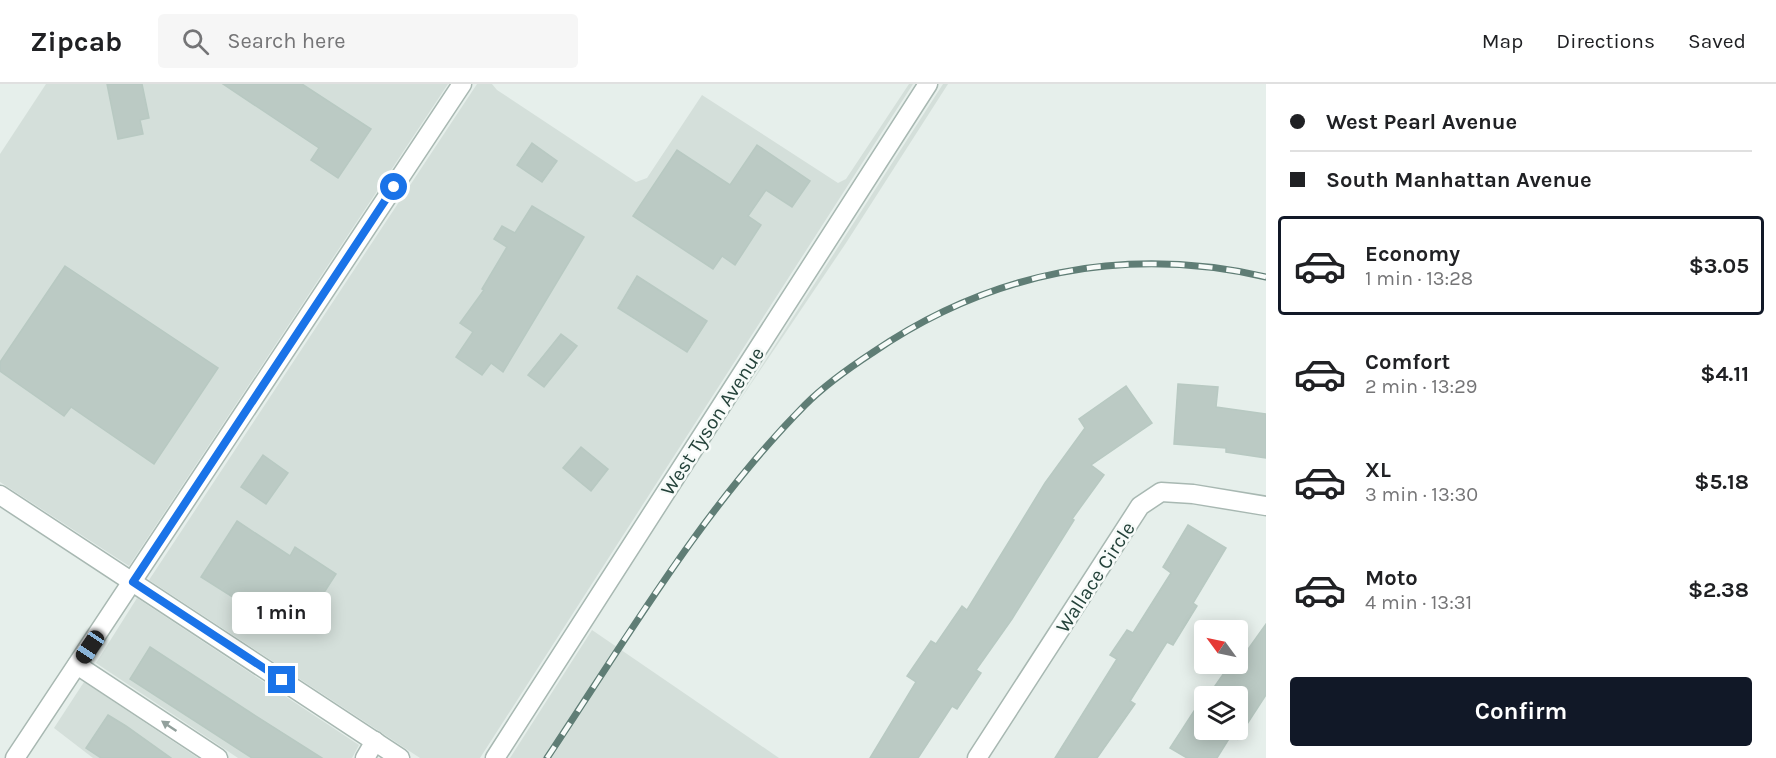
<!DOCTYPE html>
<meta charset="utf-8">
<style>
:root{--surface:#fff;--page:#f6f6f6;--text:#202124;--muted:#757577;--line:#e0e0e0;--accent:#111827}
body{margin:0;font-family:Karla,sans-serif;background:var(--page);color:var(--text);height:100vh;display:flex;flex-direction:column;font-size:22px;white-space:nowrap}
*{box-sizing:border-box;margin:0}
p{font-size:20px;color:var(--muted)}
.icon{flex:none;width:33px;height:33px;fill:none;stroke:currentColor;stroke-width:2;stroke-linecap:round;stroke-linejoin:round}
.map{position:relative;flex:1;overflow:hidden}
.side{display:flex;flex-direction:column;background:var(--surface);width:510px}
.side>*{flex:none}
.banner{display:grid;align-content:center;height:132px;padding:0 24px;background:var(--surface)}
.needle{width:39px;rotate:303deg}
.fabs{position:absolute;left:1194px;top:536px;display:grid;gap:12px}
.fabs a{display:grid;place-items:center;width:54px;height:54px;border-radius:6px;background:var(--surface);box-shadow:0 3px 15px #0003;font-size:30px}
.end{position:absolute;width:27px;height:27px;margin:-14px;border:8px solid #1a73e8;background:#fff;box-shadow:0 0 0 3px #fff}
.from{border-radius:50%}
.bubble{position:absolute;height:42px;border-radius:6px;background:var(--surface);box-shadow:0 3px 15px #0003;font-size:20px;font-weight:700;line-height:42px;text-align:center}
.car{position:absolute;width:18px;height:36px;margin:-18px -9px;border-radius:8px;box-shadow:0 0 4px 2px #0007;background:linear-gradient(#222 24%,#8ab4d8 0 40%,#222 0 76%,#8ab4d8 0 86%,#222 0)}
.banner b{display:flex;align-items:center;gap:21px;height:57px;font-size:22px}
.banner b+b{border-top:2px solid var(--line)}
.banner i{width:15px;height:15px;background:var(--text)}
ul{padding:0;list-style:none}
li{display:flex;align-items:center;gap:18px;height:99px;margin:0 12px 9px;padding:0 12px;border:3px solid transparent;border-radius:6px}
li div{flex:1}
li b{display:block;font-size:22px}
li em{font-style:normal;font-weight:700}
li.current{border-color:var(--accent)}
li>.icon{width:54px;height:54px;stroke-width:1.5}
.action{display:flex;gap:12px;margin-top:auto;padding:12px 24px}
.action a{flex:1;height:69px;border-radius:6px;background:var(--accent);color:#fff;font-size:24px;font-weight:700;line-height:69px;text-align:center}
header{display:flex;align-items:center;gap:36px;box-sizing:border-box;height:84px;padding:0 30px;background:var(--surface);border-bottom:2px solid var(--line)}
header strong{font-size:28px}
nav{display:flex;gap:33px;margin-inline-start:auto;font-size:21px}
.search{width:420px;height:54px;background:var(--page);display:flex;align-items:center;gap:15px;box-sizing:border-box;padding:0 21px;border-radius:6px;color:var(--muted);font-size:22px}
main{display:flex;flex:1;min-height:0}
.map>svg:first-child{display:block}
.built{fill:#d4dfda}
.building{fill:#bbcac4;stroke:#b8c9c2;stroke-width:1.5}
.lines{fill:none;stroke-linecap:round;stroke-linejoin:round}
.minor-casing{stroke:#a8b8b2;stroke-width:21}
.minor{stroke:#fff;stroke-width:18}
.rail-casing{stroke:#5f7d75;stroke-width:7}
.rail{stroke:#f7fbf9;stroke-width:4.5;stroke-dasharray:14;stroke-linecap:butt}
.oneway{fill:#92a09c}
.route{stroke:#1a73e8;stroke-width:8}
.labels{text-anchor:middle;stroke-width:5;stroke-linejoin:round;paint-order:stroke}
.street-label{font-size:20px;fill:#24423a;stroke:#f7fbf9}
</style>
<header>
<strong>Zipcab</strong>
<div class="search"><svg class="icon" aria-label="search" viewBox="0 0 24 24"><circle cx="10" cy="10" r="6"/><path d="M15 15l6 6"/></svg>Search here</div>
<nav><a>Map</a><a>Directions</a><a>Saved</a></nav>
</header>
<main>
<div class="map">
<svg width="1266" height="674" viewBox="0 0 1266 674">
<rect width="100%" height="100%" fill="#e6efeb"/>
<g class="built">
<polygon points="46,0 448,0 129,482 0,398 0,70"/>
<polygon points="477,0 492,0 497,6 636,98 647,94 702,11 838,99 846,95 909,0 913,0 480,674 420,674 149,496"/>
<polygon points="943,0 948,0 846,159 736,322"/>
<polygon points="137,514 359,661 352,674 238,674 96,579"/>
<polygon points="592,546 779,674 510,674"/>
<polygon points="84,598 198,674 93,674 54,644"/>
</g>
<g class="building">
<polygon points="107,0 142,0 149,34 140,36 143,50 118,55"/>
<polygon points="223,0 302,0 371,45 338,94 311,76 319,64"/>
<polygon points="532,59 557,77 542,98 517,81"/>
<polygon points="757,61 810,97 792,123 766,106 748,132 761,141 735,181 722,172 713,185 633,132 677,66 730,101"/>
<polygon points="532,122 584,153 503,288 491,279 482,291 456,273 473,248 460,239 484,206 482,205 507,163 494,155 502,142 515,149"/>
<polygon points="65,182 218,284 154,380 71,323 64,332 0,287 0,278"/>
<polygon points="637,192 707,237 687,268 618,224"/>
<polygon points="561,250 577,262 544,303 528,291"/>
<polygon points="1178,300 1218,303 1216,323 1266,330 1266,374 1226,368 1226,364 1174,360"/>
<polygon points="1126,302 1152,339 1091,381 1104,391 1072,435 1074,436 1012,535 976,586 981,589 957,625 952,622 918,674 870,674 916,598 907,592 931,557 936,560 962,522 967,526 1045,399 1085,344 1079,335"/>
<polygon points="581,363 608,385 591,407 563,384"/>
<polygon points="263,371 288,389 266,420 241,403"/>
<polygon points="237,437 290,472 295,463 336,490 298,549 244,515 242,519 201,493"/>
<polygon points="1188,441 1226,464 1193,519 1197,522 1173,561 1167,558 1130,617 1135,620 1097,674 1055,674 1117,575 1110,571 1127,546 1133,549 1171,489 1163,483"/>
<polygon points="1266,540 1266,611 1238,654 1238,612 1208,612 1231,579 1239,578"/>
<polygon points="150,563 248,627 322,674 252,674 130,595"/>
<polygon points="1194,627 1204,634 1204,645 1235,645 1217,674 1187,674 1170,664"/>
<polygon points="108,631 126,642 171,674 101,674 86,664"/>
</g>
<g class="lines">
<g class="minor-casing">
<g id="minor">
<polyline points="0,411 400,674"/>
<polyline points="77,581 218,674"/>
<polyline points="15,674 462,0"/>
<polyline points="365,674 375,657"/>
<polyline points="495,674 928,0"/>
<polyline points="977,674 1140,422 1161,408 1193,410 1266,422"/>
</g>
</g>
<use href="#minor" class="minor"/>
<g class="rail-casing">
<path id="rail" d="M547,674C627,554 703,424 805,321C825,301 849,284 872,269C990,188 1125,161 1266,193"/>
</g>
<use href="#rail" class="rail"/>
</g>
<defs><path id="oneway-solid" d="M-6-.8H1V-3.2L6.5 0L1 3.2V.8H-6Z" transform="scale(1.5)"/></defs>
<use class="oneway" href="#oneway-solid" transform="translate(169 642) rotate(-146)"/>
<g class="lines">
<polyline class="route" points="282,596 133,498 394,103"/>
</g>
<g class="labels">
<g class="street-label">
<text transform="translate(712 337) rotate(-57)" y="7">West Tyson Avenue</text>
<text transform="translate(1095 493) rotate(-57)" y="7">Wallace Circle</text>
</g>
</g>
</svg>
<div class="fabs">
<a><svg class="needle" viewBox="-14 -14 28 28"><path d="M0-13l5 13h-10z" fill="#e53935"/><path d="M0 13l5-13h-10z" fill="#757577"/></svg></a>
<a><svg class="icon" aria-label="layers" viewBox="0 0 24 24"><path d="M12 4l9 5-9 5-9-5zM3 14l9 5 9-5"/></svg></a>
</div>
<i class="end from" style="left:394px;top:103px"></i>
<i class="end" style="left:282px;top:596px"></i>
<div class="bubble" style="left:232px;top:508px;width:99px">1 min</div>
<i class="car" style="left:90px;top:563px;rotate:214deg"></i>
</div>
<section class="side">
<div class="banner">
<b><i class="from"></i>West Pearl Avenue</b>
<b><i></i>South Manhattan Avenue</b>
</div>
<ul>
<li class="current"><svg class="icon" aria-label="car" viewBox="0 0 24 24"><path d="M5 17H2v-5l4-1 3-4h7l3 4 3 1v5h-3M9 17h6M6 11h13"/><circle cx="7" cy="17" r="2"/><circle cx="17" cy="17" r="2"/></svg><div><b>Economy</b><p>1 min · 13:28</p></div><em>$3.05</em></li>
<li><svg class="icon" aria-label="car" viewBox="0 0 24 24"><path d="M5 17H2v-5l4-1 3-4h7l3 4 3 1v5h-3M9 17h6M6 11h13"/><circle cx="7" cy="17" r="2"/><circle cx="17" cy="17" r="2"/></svg><div><b>Comfort</b><p>2 min · 13:29</p></div><em>$4.11</em></li>
<li><svg class="icon" aria-label="car" viewBox="0 0 24 24"><path d="M5 17H2v-5l4-1 3-4h7l3 4 3 1v5h-3M9 17h6M6 11h13"/><circle cx="7" cy="17" r="2"/><circle cx="17" cy="17" r="2"/></svg><div><b>XL</b><p>3 min · 13:30</p></div><em>$5.18</em></li>
<li><svg class="icon" aria-label="car" viewBox="0 0 24 24"><path d="M5 17H2v-5l4-1 3-4h7l3 4 3 1v5h-3M9 17h6M6 11h13"/><circle cx="7" cy="17" r="2"/><circle cx="17" cy="17" r="2"/></svg><div><b>Moto</b><p>4 min · 13:31</p></div><em>$2.38</em></li>
</ul>
<div class="action"><a>Confirm</a></div>
</section>
</main>
